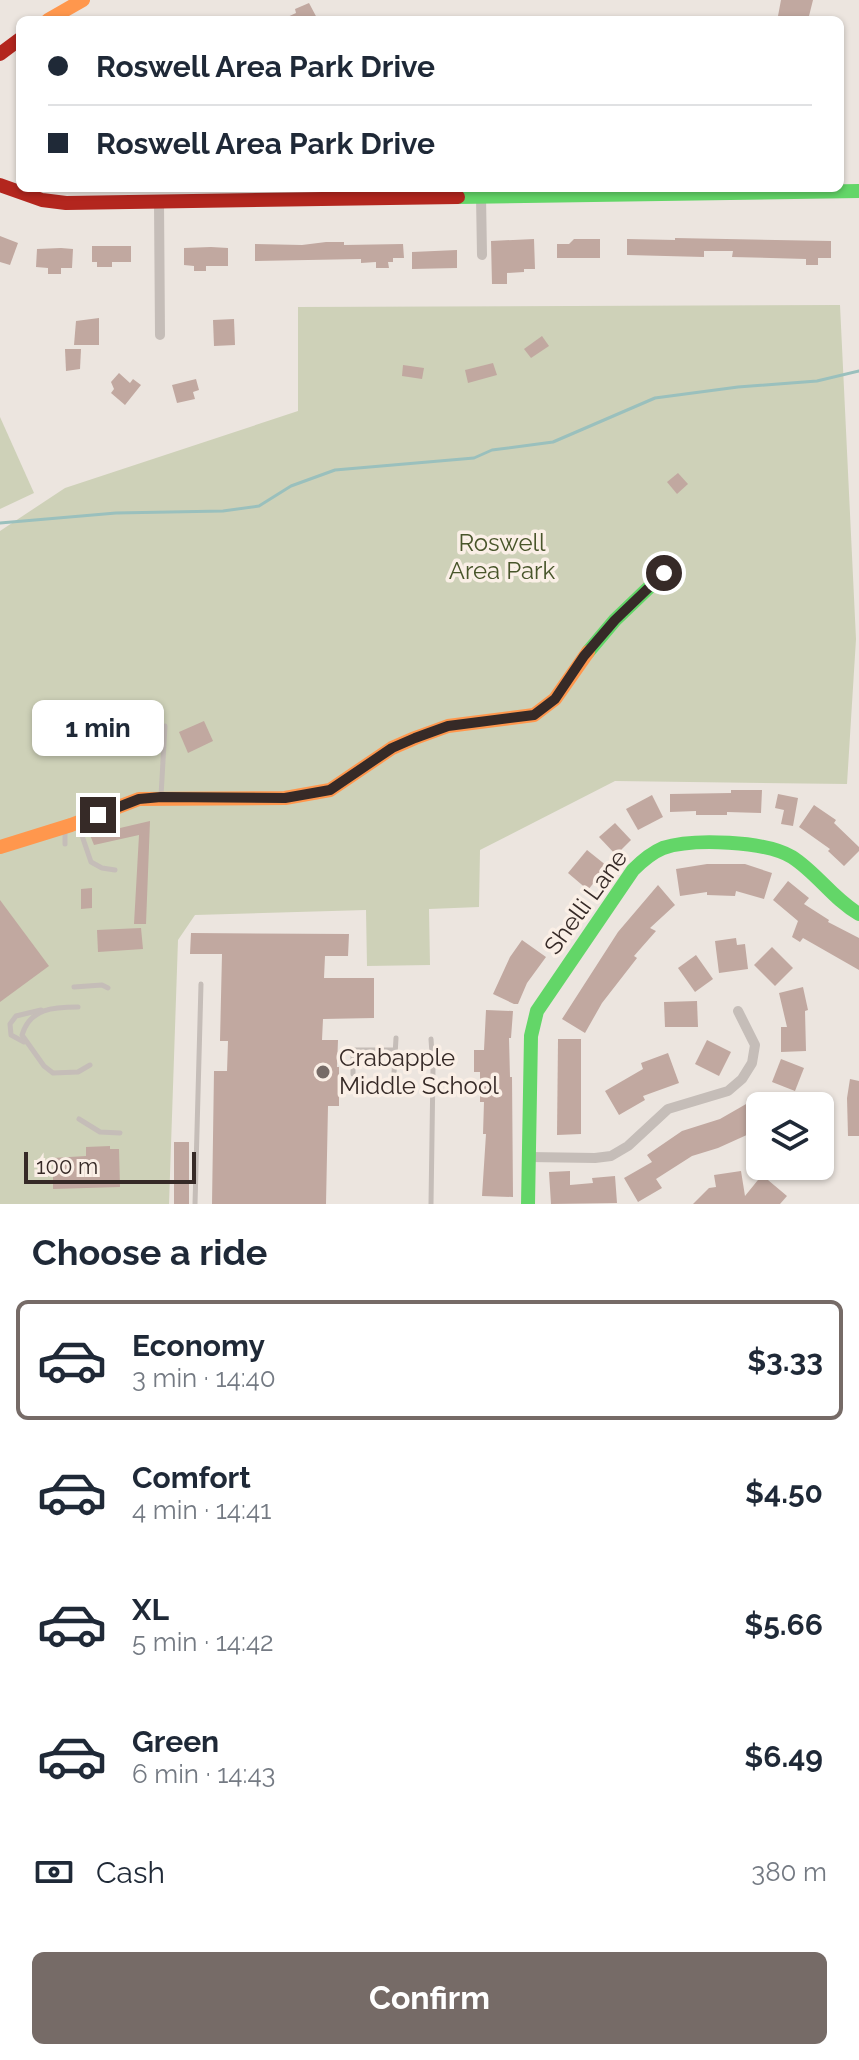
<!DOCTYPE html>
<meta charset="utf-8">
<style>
:root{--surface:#fff;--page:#f2f2f3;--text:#1f2937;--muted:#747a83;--line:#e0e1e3;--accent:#766b67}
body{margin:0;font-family:Raleway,sans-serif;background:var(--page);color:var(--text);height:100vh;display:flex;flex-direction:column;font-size:30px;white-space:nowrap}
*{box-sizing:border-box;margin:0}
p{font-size:26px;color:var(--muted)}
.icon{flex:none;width:44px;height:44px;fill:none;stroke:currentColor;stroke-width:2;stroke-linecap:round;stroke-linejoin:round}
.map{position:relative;height:1204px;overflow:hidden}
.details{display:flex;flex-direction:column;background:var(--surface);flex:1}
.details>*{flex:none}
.hud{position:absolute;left:16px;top:16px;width:828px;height:176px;border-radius:12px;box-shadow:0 2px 6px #0004;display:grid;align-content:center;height:176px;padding:0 32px;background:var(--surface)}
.controls{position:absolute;left:746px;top:1092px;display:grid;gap:16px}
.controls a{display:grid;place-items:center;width:88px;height:88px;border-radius:12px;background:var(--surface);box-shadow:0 2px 6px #0004;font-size:40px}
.scale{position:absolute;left:24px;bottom:20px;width:172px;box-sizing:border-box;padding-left:8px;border:4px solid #362a27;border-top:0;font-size:22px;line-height:28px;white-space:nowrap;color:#362a27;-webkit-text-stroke:6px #faefe6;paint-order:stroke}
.end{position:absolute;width:36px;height:36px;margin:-18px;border:10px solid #362a27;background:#fff;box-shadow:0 0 0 4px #fff}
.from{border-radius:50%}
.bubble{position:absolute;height:56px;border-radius:12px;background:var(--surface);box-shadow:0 2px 6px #0004;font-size:26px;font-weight:700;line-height:56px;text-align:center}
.hud b{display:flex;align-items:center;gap:28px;height:76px;font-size:30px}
.hud b+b{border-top:2px solid var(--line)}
.hud i{width:20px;height:20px;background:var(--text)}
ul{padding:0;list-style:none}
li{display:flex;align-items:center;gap:24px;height:120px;margin:0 16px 12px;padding:0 16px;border:4px solid transparent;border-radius:12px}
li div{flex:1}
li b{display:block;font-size:30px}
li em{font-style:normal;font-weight:700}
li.current{border-color:var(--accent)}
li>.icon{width:72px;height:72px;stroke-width:1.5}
h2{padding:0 32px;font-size:36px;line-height:96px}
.pay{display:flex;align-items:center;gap:20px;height:88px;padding:0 32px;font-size:30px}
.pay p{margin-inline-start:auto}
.button{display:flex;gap:16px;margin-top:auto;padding:16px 32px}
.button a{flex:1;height:92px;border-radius:12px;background:var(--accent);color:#fff;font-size:32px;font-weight:700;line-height:92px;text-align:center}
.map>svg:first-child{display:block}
.green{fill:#ced1b8}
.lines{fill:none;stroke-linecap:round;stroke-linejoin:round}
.stream{stroke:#9ac0bd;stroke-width:3}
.building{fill:#c1a8a0}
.lane{stroke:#c5bdb8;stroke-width:5}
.street{stroke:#c5bdb8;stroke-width:10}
.fast{stroke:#63d668;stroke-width:14}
.slow{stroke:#ff974d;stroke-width:14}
.jam{stroke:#b3261e;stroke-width:14}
.route{stroke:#362a27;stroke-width:10}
.poi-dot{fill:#766b67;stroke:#faefe6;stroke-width:3}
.labels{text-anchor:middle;stroke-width:7;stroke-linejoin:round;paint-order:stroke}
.park-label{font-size:24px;fill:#48552a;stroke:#faefe6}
.street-label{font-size:24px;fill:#362a27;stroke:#faefe6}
.poi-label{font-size:24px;fill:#362a27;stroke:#faefe6;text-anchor:start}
</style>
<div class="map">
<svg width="859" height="1204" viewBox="0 0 859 1204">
<rect width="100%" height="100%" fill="#ece5df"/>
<g class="green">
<polygon points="840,305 856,639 847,784 615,781 480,850 479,907 429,909 430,965 367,966 366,910 195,915 178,940 169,1204 0,1204 0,531 65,488 298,411 298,307"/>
<polygon points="0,417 34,493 0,509"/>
</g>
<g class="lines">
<polyline class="stream" points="0,523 116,513 223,511 259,506 291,486 335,470 474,458 492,450 553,442 655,398 738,387 817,381 859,371"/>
</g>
<g class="building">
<polygon points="781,0 813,0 808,20 778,16"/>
<polygon points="309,3 318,20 281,20 296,13 295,9"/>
<polygon points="0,236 18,243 10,265 0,262"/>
<polygon points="675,238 831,241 831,258 818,258 818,265 806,265 806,259 732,257 733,251 704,251 704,257 627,255 627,239 675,240"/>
<polygon points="534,239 535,269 524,269 524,272 507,273 507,284 492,284 491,241"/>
<polygon points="574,239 600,239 600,258 557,258 557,244 569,244"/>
<polygon points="326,242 344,242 344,245 403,244 404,258 393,258 393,262 388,262 389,268 376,268 376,262 361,263 361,259 255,261 255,244 302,245"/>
<polygon points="92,246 131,246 131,262 112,262 112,267 97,267 97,262 92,262"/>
<polygon points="211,247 228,248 228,266 206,266 206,271 194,271 194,266 184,265 184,248"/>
<polygon points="61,248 73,249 72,268 61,268 61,274 48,274 48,268 36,267 37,249"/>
<polygon points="457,250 457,268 412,269 412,252"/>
<polygon points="99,318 99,345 74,345 76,321"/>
<polygon points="234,319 235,345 214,346 213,320"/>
<polygon points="542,336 549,346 531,358 524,349"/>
<polygon points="65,349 81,349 80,369 66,371"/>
<polygon points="493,363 497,375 468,383 465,370"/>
<polygon points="403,365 424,368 422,379 402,376"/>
<polygon points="119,373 130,383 133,379 141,385 125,405 111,393 114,389 111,382"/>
<polygon points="196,379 199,390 193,392 195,399 177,403 172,385"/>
<polygon points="678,473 688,484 677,494 667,482"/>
<polygon points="204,721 213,741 188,753 179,732"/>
<polygon points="731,790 762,790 761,813 727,812 727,815 696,815 696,811 670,812 670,794 731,793"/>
<polygon points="778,794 798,798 793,826 781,824 784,810 775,808"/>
<polygon points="652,795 663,817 638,830 626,809"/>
<polygon points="814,805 836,820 834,823 859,847 859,851 844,866 828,851 830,849 799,827"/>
<polygon points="150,821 146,924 134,924 139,835 94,845 90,835"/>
<polygon points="615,823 631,840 616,855 599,837"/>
<polygon points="587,850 607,866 588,890 568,873"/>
<polygon points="707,864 745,864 772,873 764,899 736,891 735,896 707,895 707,892 680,896 676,869"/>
<polygon points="788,881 809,898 804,904 829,920 828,922 859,938 859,970 803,938 800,942 792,937 798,921 773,900"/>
<polygon points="658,885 675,905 650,928 656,931 634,956 637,958 602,1003 585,1033 562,1019 618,932"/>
<polygon points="92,888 92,908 81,909 81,889"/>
<polygon points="0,900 49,966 0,1002"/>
<polygon points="141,928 143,949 98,952 97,930"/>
<polygon points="191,933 349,934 348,956 325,956 324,978 374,978 374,1018 323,1019 322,1040 338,1040 337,1067 339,1067 339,1106 328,1106 326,1204 212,1204 214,1071 227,1071 228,1041 220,1041 222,954 190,954"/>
<polygon points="736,938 737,945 745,944 748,969 719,973 715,941"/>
<polygon points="522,940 546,957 527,983 518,1004 514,1004 493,994 510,957"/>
<polygon points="772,947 793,968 775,986 754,965"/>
<polygon points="696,955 713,979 695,992 678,968"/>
<polygon points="803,987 808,1010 805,1011 806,1051 781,1052 781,1027 787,1027 779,993"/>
<polygon points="697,1001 698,1027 665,1027 664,1002"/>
<polygon points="486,1010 513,1011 511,1038 509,1038 510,1077 512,1077 513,1197 482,1196 486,1134 483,1134 484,1102 480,1102 480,1072 474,1072 474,1050 484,1050"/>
<polygon points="558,1039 581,1039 581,1134 557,1135"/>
<polygon points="707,1040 731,1052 719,1076 695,1064"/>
<polygon points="668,1053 679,1083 643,1096 645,1100 619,1115 605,1091 643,1069 641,1063"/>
<polygon points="781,1059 804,1068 795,1091 772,1082"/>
<polygon points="850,1079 859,1081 859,1136 848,1136 847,1098"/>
<polygon points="767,1092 776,1106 760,1106 760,1129 718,1148 692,1156 656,1179 662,1188 638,1202 624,1178 652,1162 647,1155 682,1131 720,1119"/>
<rect x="174" y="1142" width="15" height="62"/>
<polygon points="110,1146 110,1149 119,1149 120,1187 53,1189 53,1158 86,1156 86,1147"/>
<polygon points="570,1171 570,1185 593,1183 592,1178 615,1176 617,1203 551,1204 549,1172"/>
<polygon points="741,1171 745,1196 762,1175 787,1196 780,1204 693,1204 709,1188 716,1187 714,1175"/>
</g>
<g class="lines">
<g class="lane">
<polyline points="161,796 165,726"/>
<polyline points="78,824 91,862 102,868 115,870"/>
<polyline points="65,829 65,844"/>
<polyline points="74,987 102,985 108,988"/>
<path d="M78,1007C54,1007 30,1008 22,1035L44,1066L53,1073L78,1072L90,1065"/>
<polyline points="24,1042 11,1035 10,1024 16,1016 41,1010"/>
<polyline points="394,1073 396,1038"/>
<polyline points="353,1074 353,1050 394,1050"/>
<polyline points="79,1119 100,1132 120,1133"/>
<polyline points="195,1204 201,984"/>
<polyline points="431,1204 433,1068 431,1039"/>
</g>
<g class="street">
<polyline points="481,196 482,255"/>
<polyline points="159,202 160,335"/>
<polyline points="529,1157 595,1158 611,1156 628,1146 668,1109 728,1091 742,1079 752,1063 755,1045 738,1011"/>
</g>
<g class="fast">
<polyline points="458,197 859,191"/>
<polyline points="588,652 615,620 664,573"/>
<path d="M528,1204L531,1036L537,1011L633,870C642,861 651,853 663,848C693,838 766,841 792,857C817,873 833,899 859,914"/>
</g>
<g class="slow">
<polyline points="48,20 83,0"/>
<polyline points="0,847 71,825 139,799 285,798 330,790 392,748 415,738 448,726 534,715 555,699 588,652"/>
</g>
<g class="jam">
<polyline points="0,54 20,39"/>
<polyline points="0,185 42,200 66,203 458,197"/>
</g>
</g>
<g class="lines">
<polyline class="route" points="98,815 139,799 161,797 285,798 330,790 392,748 415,738 448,726 534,715 555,699 584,656 615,620 664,573"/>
</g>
<circle class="poi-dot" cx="323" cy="1072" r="8"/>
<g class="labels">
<g class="park-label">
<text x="502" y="551">Roswell<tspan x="502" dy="28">Area Park</tspan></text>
</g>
<g class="street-label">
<text transform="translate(586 902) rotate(-54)" y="8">Shelli Lane</text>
</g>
<g class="poi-label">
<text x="339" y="1066">Crabapple<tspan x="339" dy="28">Middle School</tspan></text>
</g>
</g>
</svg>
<div class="controls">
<a><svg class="icon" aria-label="layers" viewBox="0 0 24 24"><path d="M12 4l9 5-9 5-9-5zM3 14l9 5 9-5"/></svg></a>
</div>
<div class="scale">100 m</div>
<i class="end from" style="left:664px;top:573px"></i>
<i class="end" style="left:98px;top:815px"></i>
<div class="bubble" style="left:32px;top:700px;width:132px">1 min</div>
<div class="hud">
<b><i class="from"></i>Roswell Area Park Drive</b>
<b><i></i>Roswell Area Park Drive</b>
</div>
</div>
<section class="details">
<h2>Choose a ride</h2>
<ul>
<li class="current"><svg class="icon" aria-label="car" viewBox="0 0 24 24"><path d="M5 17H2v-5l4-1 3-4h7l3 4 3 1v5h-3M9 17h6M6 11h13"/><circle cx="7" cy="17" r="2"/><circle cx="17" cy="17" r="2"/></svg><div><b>Economy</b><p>3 min · 14:40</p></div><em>$3.33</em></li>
<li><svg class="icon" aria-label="car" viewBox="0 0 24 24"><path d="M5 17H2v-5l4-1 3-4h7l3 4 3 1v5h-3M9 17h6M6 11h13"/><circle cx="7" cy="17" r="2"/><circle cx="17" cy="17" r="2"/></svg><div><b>Comfort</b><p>4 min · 14:41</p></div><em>$4.50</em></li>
<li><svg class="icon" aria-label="car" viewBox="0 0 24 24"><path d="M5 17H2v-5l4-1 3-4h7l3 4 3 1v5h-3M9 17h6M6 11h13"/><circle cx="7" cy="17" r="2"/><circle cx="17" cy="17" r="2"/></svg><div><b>XL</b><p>5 min · 14:42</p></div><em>$5.66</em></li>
<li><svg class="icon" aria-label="car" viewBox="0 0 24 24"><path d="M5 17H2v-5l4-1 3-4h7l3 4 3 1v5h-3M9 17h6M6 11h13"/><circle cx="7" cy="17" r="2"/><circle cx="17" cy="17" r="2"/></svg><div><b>Green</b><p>6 min · 14:43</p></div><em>$6.49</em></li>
</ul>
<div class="pay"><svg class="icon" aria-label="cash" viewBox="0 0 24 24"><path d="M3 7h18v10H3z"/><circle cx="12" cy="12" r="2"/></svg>Cash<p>380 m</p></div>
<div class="button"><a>Confirm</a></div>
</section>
